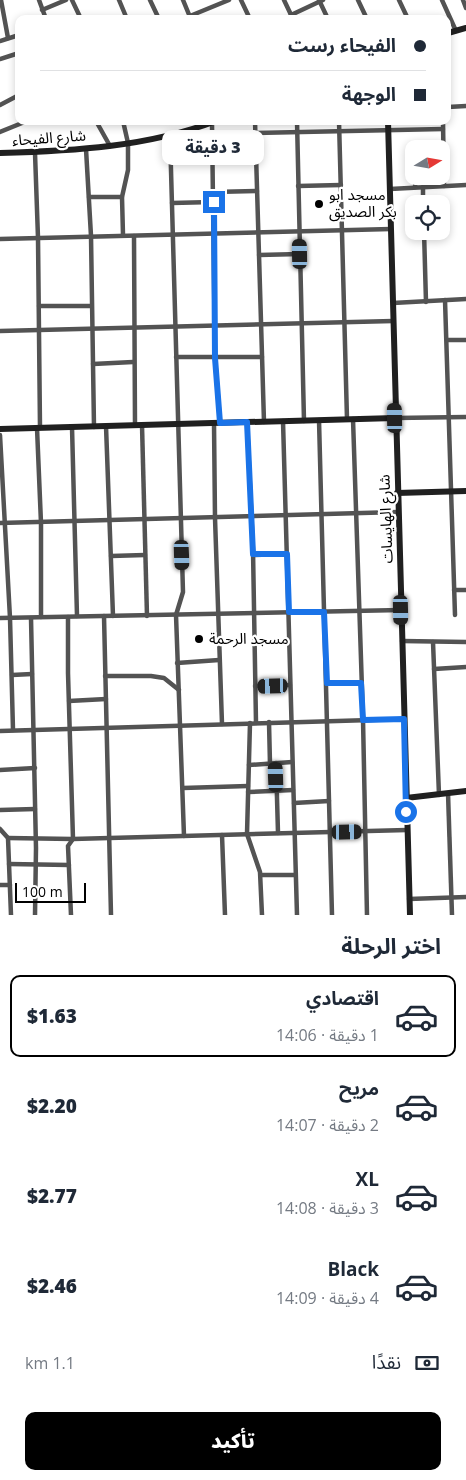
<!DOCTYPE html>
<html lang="ar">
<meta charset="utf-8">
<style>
:root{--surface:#fff;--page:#f6f6f7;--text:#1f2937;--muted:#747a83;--line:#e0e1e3;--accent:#000}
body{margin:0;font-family:"Open Sans","Noto Sans Arabic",sans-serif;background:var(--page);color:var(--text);direction:rtl;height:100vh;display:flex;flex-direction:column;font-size:19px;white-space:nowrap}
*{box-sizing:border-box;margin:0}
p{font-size:16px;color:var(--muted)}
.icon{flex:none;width:28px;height:28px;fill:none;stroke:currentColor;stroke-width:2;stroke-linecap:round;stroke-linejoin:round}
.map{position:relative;height:915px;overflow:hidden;direction:ltr}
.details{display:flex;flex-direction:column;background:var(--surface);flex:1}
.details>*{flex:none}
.banner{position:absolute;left:15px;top:15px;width:436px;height:110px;border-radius:10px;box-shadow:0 2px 8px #0003;direction:rtl;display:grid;align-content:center;height:110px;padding:0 25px;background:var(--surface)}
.needle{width:32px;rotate:79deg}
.buttons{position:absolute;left:405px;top:140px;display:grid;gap:10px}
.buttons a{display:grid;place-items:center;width:45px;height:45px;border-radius:10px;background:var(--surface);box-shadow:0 2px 8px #0003;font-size:25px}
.scale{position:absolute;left:15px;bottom:12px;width:71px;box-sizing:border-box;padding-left:5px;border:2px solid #000;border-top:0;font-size:14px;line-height:18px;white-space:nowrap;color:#000;-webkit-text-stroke:4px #fff;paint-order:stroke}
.end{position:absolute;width:22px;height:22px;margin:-11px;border:6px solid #1a73e8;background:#fff;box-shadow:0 0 0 2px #fff}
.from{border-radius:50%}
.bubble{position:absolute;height:35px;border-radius:10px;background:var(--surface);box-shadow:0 2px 8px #0003;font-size:16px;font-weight:800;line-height:35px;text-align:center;direction:rtl}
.car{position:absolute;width:15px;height:30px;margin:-15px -8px;border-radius:6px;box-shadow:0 0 4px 1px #0007;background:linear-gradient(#222 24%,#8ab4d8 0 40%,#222 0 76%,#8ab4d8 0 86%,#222 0)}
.banner b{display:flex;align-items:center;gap:18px;height:48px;font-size:19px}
.banner b+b{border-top:1px solid var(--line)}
.banner i{width:12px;height:12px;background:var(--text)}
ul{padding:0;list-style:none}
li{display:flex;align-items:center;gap:15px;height:82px;margin:0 10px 8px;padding:0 15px;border:2px solid transparent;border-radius:10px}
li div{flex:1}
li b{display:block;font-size:19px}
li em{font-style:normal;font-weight:800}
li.active{border-color:var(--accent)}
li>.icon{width:45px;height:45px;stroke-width:1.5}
h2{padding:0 25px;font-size:22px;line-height:60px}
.pay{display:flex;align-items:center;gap:12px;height:55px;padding:0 25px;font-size:19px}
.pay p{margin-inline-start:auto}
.cta{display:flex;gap:10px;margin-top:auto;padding:10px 25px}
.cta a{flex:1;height:58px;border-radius:10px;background:var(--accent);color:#fff;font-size:20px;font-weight:800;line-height:58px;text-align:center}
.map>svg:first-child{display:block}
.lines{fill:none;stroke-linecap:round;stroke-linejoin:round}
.street{stroke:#535353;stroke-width:4.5}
.secondary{stroke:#202020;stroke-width:6}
.route{stroke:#1a73e8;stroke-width:6}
.poi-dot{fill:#000;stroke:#fff;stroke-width:2}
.labels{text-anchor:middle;stroke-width:4.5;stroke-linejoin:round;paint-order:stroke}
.street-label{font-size:15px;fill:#000;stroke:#fff}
.poi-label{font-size:15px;fill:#000;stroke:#fff;text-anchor:start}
</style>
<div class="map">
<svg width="466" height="915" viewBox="0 0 466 915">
<rect width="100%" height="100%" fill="#fff"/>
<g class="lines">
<g class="street">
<polyline points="1,0 8,38"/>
<polyline points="39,0 46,19"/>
<polyline points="72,0 81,19"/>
<polyline points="119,0 127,19"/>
<polyline points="150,0 159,19"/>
<polyline points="183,0 190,17"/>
<polyline points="241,0 250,19"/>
<polyline points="284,0 293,19"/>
<polyline points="319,0 328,19"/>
<polyline points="358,0 367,19"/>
<polyline points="399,0 408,19"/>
<polyline points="442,0 456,31"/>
<polyline points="463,0 466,8"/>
<polyline points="42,10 66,0"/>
<polyline points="291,15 323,0"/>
<polyline points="190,16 229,0"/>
<polyline points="0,41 19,35"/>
<polyline points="0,59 19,53"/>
<polyline points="0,105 19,95"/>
<polyline points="448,107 466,106"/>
<polyline points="96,121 110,146"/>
<polyline points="255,121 264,422"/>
<polyline points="297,121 304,421"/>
<polyline points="339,121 347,419"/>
<polyline points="443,121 444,186"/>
<polyline points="212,123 215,358 220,423"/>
<polyline points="0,132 27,121"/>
<polyline points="255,133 443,129"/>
<polyline points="170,135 183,592 176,615 184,836"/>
<polyline points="86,149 91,236 94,427"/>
<polyline points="35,153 38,238 40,428"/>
<polyline points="298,186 341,185"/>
<polyline points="415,187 416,176"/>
<polyline points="423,187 423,204"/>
<polyline points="390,189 466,185"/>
<polyline points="213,192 257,191"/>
<polyline points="89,197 122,197"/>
<polyline points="172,203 213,202"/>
<polyline points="424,231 426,302"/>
<polyline points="123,235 122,197 128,170 128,143 123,121"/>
<polyline points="134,236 135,425"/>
<polyline points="0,239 391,229"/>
<polyline points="259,255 300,254"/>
<polyline points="445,300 455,615"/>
<polyline points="393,303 466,299"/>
<polyline points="39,306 91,306"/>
<polyline points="0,331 393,321"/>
<polyline points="447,340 466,340"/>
<polyline points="176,357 262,357"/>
<polyline points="93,364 133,362"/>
<polyline points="395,418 466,417"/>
<polyline points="353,419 363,719 367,915"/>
<polyline points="319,420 332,915"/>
<polyline points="283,421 297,915"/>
<polyline points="247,422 253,550 256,723"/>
<polyline points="214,423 215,518 222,724"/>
<polyline points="142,425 147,616"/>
<polyline points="106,426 113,616"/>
<polyline points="72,427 77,616"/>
<polyline points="37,428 41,523 41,617"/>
<polyline points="0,435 10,618 13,730"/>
<polyline points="0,523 398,512"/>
<polyline points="253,555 287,554"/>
<polyline points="111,556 145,555"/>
<polyline points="454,590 466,590"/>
<polyline points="104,616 111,915"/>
<polyline points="68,617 68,673 73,839 68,846 71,915"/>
<polyline points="0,618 401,610"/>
<polyline points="31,618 36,848 35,915"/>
<polyline points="402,641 466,642"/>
<polyline points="433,642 439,795"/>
<polyline points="177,663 219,660"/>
<polyline points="434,669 466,667"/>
<polyline points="12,675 32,674"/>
<polyline points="105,676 151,676 164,678 179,690"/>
<polyline points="327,683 361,683"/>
<polyline points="255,686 290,685"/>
<polyline points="69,701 106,699"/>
<polyline points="269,722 270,764"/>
<polyline points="250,723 247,834 260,872 262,915"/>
<polyline points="0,731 404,719"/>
<polyline points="276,763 278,833"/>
<polyline points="249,765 292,762"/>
<polyline points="0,770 35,768"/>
<polyline points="183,788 248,786"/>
<polyline points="248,792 293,790"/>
<polyline points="448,793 452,915"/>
<polyline points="294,803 329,801"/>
<polyline points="0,810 35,809"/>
<polyline points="0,829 8,838 11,915"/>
<polyline points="222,835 225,915"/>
<polyline points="8,838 73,839 407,830"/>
<polyline points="9,864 69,865"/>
<polyline points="261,875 295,875"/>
<polyline points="0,885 10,885"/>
<polyline points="409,899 466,897"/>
</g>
<g class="secondary">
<polyline points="448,33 466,28"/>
<polyline points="388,121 410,915"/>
<path d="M0,153C73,151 147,147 216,121"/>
<polyline points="0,429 395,418"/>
<polyline points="397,493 466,491"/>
<polyline points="406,798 466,791"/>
</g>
</g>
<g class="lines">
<polyline class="route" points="214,202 215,358 220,423 247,422 253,554 287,554 289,612 324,612 327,683 361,683 363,720 404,719 406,812"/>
</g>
<g class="poi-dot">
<circle cx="319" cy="204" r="5"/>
<circle cx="199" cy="639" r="5"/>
</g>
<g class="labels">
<g class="street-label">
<text transform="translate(49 138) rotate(-4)" y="5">شارع الفيحاء</text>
<text transform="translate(386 519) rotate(-92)" y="5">شارع الهايسات</text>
</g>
<g class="poi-label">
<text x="329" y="200">مسجد ابو<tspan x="329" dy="17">بكر الصديق</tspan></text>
<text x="209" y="644">مسجد الرحمة</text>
</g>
</g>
</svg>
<div class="buttons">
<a><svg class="needle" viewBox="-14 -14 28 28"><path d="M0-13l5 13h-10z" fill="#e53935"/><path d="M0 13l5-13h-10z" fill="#747a83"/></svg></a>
<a><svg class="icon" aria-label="locate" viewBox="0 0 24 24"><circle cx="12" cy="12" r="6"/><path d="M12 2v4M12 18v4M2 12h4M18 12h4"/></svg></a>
</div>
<div class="scale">100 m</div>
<i class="end from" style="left:406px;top:812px"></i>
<i class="end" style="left:214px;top:202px"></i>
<div class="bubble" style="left:162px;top:130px;width:102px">3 دقيقة</div>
<i class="car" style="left:300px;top:254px;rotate:359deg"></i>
<i class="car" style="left:395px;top:418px;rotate:359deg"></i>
<i class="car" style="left:182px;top:555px;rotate:178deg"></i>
<i class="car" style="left:401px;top:610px;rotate:179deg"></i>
<i class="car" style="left:273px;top:686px;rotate:268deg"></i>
<i class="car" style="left:276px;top:777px;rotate:358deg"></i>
<i class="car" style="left:347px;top:832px;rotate:89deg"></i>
<div class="banner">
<b><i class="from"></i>الفيحاء رست</b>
<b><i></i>الوجهة</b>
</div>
</div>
<section class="details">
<h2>اختر الرحلة</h2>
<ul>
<li class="active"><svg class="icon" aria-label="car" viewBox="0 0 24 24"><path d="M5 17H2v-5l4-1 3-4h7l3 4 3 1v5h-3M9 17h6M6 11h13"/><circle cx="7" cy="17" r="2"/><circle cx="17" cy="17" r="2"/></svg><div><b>اقتصادي</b><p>1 دقيقة · 14:06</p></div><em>$1.63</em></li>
<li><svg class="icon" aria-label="car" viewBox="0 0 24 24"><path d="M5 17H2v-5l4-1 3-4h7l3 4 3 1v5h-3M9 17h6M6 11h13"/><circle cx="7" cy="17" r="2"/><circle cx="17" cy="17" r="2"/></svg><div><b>مريح</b><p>2 دقيقة · 14:07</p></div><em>$2.20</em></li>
<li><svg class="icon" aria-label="car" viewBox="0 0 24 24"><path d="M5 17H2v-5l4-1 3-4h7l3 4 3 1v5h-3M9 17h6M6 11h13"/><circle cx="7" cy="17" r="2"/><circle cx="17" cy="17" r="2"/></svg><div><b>XL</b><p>3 دقيقة · 14:08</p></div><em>$2.77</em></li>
<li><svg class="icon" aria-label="car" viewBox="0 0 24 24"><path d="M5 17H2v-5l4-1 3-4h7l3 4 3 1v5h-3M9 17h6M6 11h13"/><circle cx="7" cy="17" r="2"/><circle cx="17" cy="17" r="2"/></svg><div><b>Black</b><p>4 دقيقة · 14:09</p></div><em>$2.46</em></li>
</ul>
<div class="pay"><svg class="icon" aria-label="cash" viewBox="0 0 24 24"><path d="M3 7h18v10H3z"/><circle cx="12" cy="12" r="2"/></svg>نقدًا<p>1.1 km</p></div>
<div class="cta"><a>تأكيد</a></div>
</section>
